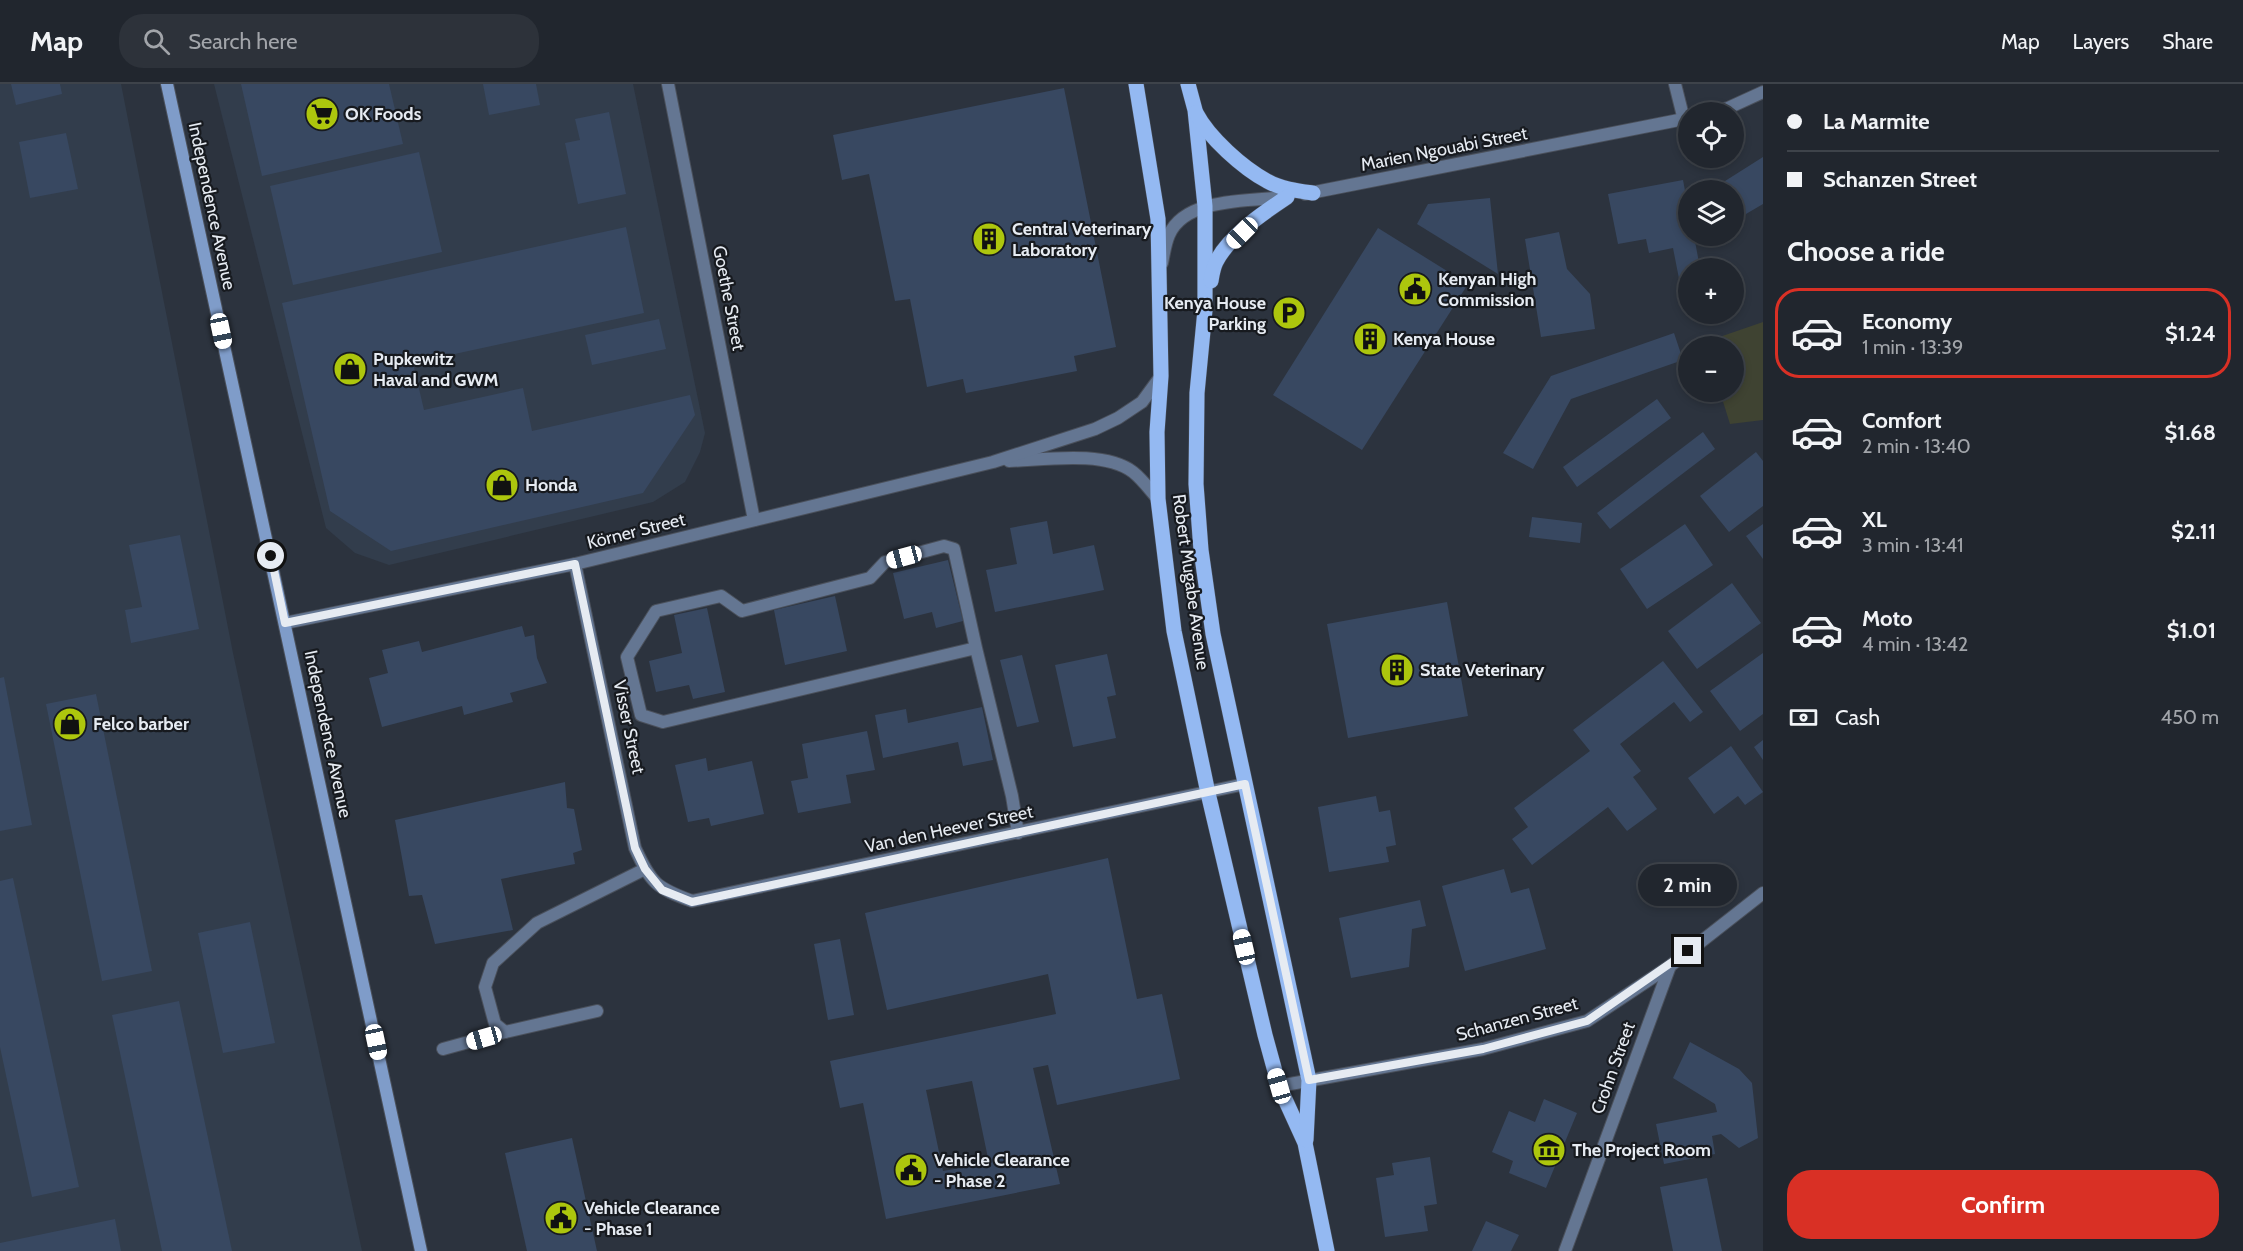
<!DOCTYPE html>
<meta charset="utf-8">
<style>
:root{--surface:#21262e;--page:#2d323a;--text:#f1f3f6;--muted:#a2a5aa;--line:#3e434a;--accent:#d93025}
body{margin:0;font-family:Cabin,sans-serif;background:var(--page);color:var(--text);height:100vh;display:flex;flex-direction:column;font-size:22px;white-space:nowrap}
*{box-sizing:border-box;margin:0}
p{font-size:20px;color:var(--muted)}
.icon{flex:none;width:33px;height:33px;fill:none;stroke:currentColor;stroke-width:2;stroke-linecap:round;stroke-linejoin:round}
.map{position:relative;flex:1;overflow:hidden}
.drawer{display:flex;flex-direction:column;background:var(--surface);width:480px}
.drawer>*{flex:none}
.hud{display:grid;align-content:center;height:132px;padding:0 24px;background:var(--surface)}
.tools{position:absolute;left:1678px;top:18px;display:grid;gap:12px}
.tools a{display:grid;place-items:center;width:66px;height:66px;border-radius:50%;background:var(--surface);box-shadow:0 3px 9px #0003,0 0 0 2px var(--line);font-size:30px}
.end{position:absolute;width:27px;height:27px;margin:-14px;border:8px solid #e6ebf2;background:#111;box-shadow:0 0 0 3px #111}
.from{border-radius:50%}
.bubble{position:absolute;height:42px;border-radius:21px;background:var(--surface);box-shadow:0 3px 9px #0003,0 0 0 2px var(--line);font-size:20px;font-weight:700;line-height:42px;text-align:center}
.car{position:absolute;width:18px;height:36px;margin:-18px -9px;border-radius:8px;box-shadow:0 0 4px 2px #0007;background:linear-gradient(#fff 24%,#345 0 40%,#fff 0 76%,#345 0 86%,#fff 0)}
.hud b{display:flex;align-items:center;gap:21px;height:57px;font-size:22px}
.hud b+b{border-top:2px solid var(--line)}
.hud i{width:15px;height:15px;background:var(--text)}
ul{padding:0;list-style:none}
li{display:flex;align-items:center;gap:18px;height:90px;margin:0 12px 9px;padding:0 12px;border:3px solid transparent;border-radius:24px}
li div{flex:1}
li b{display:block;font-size:22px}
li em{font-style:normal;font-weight:700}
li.on{border-color:var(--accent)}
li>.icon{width:54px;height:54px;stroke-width:1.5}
h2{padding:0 24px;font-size:27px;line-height:72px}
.pay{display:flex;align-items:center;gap:15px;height:66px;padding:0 24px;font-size:22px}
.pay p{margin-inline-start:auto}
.primary-button{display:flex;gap:12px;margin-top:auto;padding:12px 24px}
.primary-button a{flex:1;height:69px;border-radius:24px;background:var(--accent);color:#fff;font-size:24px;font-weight:700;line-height:69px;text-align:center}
header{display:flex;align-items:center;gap:36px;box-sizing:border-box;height:84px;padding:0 30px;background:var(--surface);border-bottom:2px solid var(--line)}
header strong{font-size:28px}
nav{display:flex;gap:33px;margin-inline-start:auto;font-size:21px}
.search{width:420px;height:54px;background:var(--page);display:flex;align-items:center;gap:15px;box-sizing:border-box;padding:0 21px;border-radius:24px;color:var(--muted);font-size:22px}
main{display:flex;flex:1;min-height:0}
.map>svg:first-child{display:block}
.built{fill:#323d4c}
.green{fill:#3f4332}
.building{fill:#384861;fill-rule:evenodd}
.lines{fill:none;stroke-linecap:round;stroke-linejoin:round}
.street-casing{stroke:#4a505b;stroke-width:14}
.secondary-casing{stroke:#4a505b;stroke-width:14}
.primary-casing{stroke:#4a505b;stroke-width:16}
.street{stroke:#647692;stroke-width:12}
.secondary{stroke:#7f9cc9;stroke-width:12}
.primary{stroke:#94b9f2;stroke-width:15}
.route{stroke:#e6ebf2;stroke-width:8}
.labels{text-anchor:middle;stroke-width:4.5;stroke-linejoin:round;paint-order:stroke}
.poi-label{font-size:18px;font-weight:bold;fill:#e6ebf2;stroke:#171a1f;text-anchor:start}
.street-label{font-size:18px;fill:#e6ebf2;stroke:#171a1f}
</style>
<header>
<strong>Map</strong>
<div class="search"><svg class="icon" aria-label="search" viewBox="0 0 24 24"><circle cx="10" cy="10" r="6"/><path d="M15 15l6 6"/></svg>Search here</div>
<nav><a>Map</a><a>Layers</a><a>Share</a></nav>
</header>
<main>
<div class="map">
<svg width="1763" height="1167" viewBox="0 0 1763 1167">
<rect width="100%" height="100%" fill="#2c333e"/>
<g class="built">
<polygon points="0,0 121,0 233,569 362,1167 0,1167"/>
<polygon points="214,0 633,0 705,349 700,368 685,398 653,418 389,481 355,469 326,444"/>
</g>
<polygon class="green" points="1763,238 1763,336 1730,340 1720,308 1734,308 1734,262 1706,262 1705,258"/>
<g class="building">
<polygon points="11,0 60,0 62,10 16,21"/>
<polygon points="241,0 389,0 403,60 262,92"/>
<polygon points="483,0 536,0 540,21 489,31"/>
<polygon points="1064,4 1116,263 1074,272 1077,287 966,309 963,295 927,303 910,215 895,217 869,90 842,96 833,51"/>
<polygon points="609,28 626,110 578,120 565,59 580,56 575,35"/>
<polygon points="66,49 78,105 30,114 19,58"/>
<polygon points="419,68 442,168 293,201 270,102"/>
<polygon points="1763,73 1763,120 1734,137 1734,106 1715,106 1714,104"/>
<polygon points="1683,96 1689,128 1689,152 1694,152 1700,184 1689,184 1689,219 1684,220 1673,164 1649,169 1646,155 1618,160 1608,110"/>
<polygon points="1490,114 1498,190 1417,140 1428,120"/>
<polygon points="626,143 644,229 413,279 424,326 523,304 532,347 690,311 695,331 643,409 391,467 330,427 282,219"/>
<polygon points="1378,144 1468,200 1362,366 1273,311"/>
<polygon points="1559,148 1567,185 1590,210 1595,245 1541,253 1525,155"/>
<polygon points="659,235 666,265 592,281 585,251"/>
<polygon points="1674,249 1683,276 1571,315 1533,385 1503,369 1551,292"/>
<polygon points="1657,315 1671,334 1577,403 1563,383"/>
<polygon points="1703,348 1715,365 1610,445 1597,429"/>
<polygon points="1756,368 1763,377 1763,422 1729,448 1700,412"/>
<polygon points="1532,433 1582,439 1580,459 1529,453"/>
<polygon points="1047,437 1053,470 1094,461 1104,506 995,528 986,486 1017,480 1010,444"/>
<polygon points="1685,440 1713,481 1647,525 1620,485"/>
<polygon points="1763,440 1763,475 1746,452"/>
<polygon points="180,451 199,545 131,559 125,526 142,523 129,461"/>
<polygon points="948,476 963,537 936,544 932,528 904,535 893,489"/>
<polygon points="1732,499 1761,539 1697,585 1668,547"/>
<polygon points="835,512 847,567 785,581 774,526"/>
<polygon points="1447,518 1468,632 1348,654 1327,540"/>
<polygon points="707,524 725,608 693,615 689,601 656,608 649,577 682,569 674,531"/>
<polygon points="522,542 525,553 534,551 537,574 547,599 510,609 513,618 464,631 462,622 382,643 369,594 388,589 382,566 419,557 422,568"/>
<polygon points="1763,569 1763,630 1740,647 1710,607"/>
<polygon points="1107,570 1116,611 1107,613 1116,654 1073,663 1055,581"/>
<polygon points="1022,571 1039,638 1017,643 1000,576"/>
<polygon points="1663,577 1703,628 1690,638 1674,618 1620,660 1641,687 1633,693 1657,725 1627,747 1608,723 1532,781 1512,755 1528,743 1514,724 1590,667 1573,646"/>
<polygon points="4,593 32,741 0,747 0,594"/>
<polygon points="96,610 152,887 102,897 46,620"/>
<polygon points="982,623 993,676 963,682 958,658 883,674 875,631 906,625 908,639"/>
<polygon points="867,647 875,686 846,691 851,719 798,729 791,697 808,694 802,660"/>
<polygon points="1763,656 1763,676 1754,663"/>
<polygon points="1731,662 1763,708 1745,721 1738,712 1714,730 1688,694"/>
<polygon points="706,674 708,687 752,677 764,730 711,742 709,734 688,738 675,681"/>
<polygon points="565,698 567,724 574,725 582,766 573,769 575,780 501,795 513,846 435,860 422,811 409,812 395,736"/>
<polygon points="1376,712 1379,728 1390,726 1396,761 1386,763 1389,778 1329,788 1318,723"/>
<path d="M1108,774L1137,915L1162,910L1180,995L1057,1021L1048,981L1033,984L1060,1100L886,1135L863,1019L840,1024L830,977L1056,930L1048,890L887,926L865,829ZM972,997L989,1079L943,1087L926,1006Z"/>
<polygon points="1504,785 1511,809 1529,804 1546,865 1465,887 1442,802"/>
<polygon points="13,794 79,1103 32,1113 0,963 0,797"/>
<polygon points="1420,816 1426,842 1412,845 1409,883 1351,894 1339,834"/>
<polygon points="250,838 275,959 223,969 198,849"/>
<polygon points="840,855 854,931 828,936 814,860"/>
<polygon points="179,917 232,1167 162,1167 112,931"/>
<polygon points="1690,958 1739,985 1752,999 1758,1054 1739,1064 1721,1050 1712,1052 1715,1070 1664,1080 1656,1040 1717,1028 1715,1020 1673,994"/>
<polygon points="1544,1015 1577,1029 1546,1104 1509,1089 1513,1077 1492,1068 1509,1027 1535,1038"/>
<polygon points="572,1054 597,1167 527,1167 505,1069"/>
<polygon points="1430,1073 1437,1120 1424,1122 1428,1147 1385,1153 1376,1094 1394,1091 1392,1079"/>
<polygon points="1707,1094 1722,1167 1673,1167 1660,1103"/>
<polygon points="115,1135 121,1167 0,1167 0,1159"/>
<polygon points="1486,1137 1519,1151 1511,1167 1472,1167"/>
</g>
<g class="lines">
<g class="street-casing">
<g id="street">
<polyline points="668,0 754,436"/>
<polyline points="1675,0 1684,36"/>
<polyline points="1712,28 1728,24 1763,8"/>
<polyline points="1305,110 1689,34"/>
<path d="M1162,179C1164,170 1165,160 1169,151C1185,113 1252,117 1287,113"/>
<path d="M1009,377C1043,376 1104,366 1133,388C1142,395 1150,406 1158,415"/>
<path d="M575,480L635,764C651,799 656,804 692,817L1245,700"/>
<polyline points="285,539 575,480 993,378 1095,345 1118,334 1142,318 1161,292"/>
<polyline points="976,564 663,638 641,631 627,573 656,527 721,512 742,527 870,494 885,478 944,462 954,465 976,564 1012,712 1018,749"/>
<polyline points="597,927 505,948 495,940 485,903 493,879 537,839 645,785"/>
<polyline points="443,965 505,948"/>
<polyline points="1279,1002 1483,965 1587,937 1670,882 1763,809"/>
<polyline points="1565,1167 1670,882"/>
</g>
</g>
<g class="secondary-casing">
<polyline id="secondary" points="167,0 421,1167"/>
</g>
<g class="primary-casing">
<g id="primary">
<polyline points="1136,0 1158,135 1161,292 1157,348 1158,415 1174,547 1208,709 1265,951 1279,1002 1305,1059 1327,1167"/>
<polyline points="1188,0 1195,26 1205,122 1205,226 1197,309 1196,400 1201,466 1213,550 1309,996 1306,1056"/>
<path d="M1196,29C1209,54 1243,84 1267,97C1281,105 1298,107 1313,109"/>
<path d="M1211,197C1212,191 1213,184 1216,178C1229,152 1263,129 1287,113"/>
</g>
</g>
<use href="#street" class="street"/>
<use href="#secondary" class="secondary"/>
<use href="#primary" class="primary"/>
</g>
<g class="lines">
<polyline class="route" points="271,472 285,539 575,480 635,764 645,785 662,806 692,818 1245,700 1309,996 1483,965 1587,937 1688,867"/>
</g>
<defs>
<g id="supermarket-disc" transform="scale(1.725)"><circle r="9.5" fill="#adc60d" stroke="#171a1f"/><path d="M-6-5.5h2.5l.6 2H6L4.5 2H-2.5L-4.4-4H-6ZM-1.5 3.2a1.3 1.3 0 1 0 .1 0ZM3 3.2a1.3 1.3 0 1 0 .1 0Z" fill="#111"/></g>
<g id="building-disc" transform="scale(1.725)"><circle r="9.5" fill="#adc60d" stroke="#171a1f"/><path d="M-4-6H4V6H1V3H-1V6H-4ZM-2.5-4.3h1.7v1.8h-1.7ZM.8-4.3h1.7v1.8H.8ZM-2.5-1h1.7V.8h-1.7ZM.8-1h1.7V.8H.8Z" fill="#111"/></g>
<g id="civic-disc" transform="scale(1.725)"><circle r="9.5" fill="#adc60d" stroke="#171a1f"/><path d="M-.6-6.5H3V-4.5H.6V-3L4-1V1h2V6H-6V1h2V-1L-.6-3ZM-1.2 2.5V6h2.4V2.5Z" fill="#111"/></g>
<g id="parking-disc" transform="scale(1.725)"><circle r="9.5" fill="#adc60d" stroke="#171a1f"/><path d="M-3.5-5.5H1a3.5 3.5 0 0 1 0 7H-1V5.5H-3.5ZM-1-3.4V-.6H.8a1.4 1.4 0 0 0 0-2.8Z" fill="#111"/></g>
<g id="shop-disc" transform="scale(1.725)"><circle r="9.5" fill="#adc60d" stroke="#171a1f"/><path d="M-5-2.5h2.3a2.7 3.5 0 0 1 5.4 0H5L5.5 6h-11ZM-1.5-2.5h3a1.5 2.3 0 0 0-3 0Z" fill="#111"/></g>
<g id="museum-disc" transform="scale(1.725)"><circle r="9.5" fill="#adc60d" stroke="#171a1f"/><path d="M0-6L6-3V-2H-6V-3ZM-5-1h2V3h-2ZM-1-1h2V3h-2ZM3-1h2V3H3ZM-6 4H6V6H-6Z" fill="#111"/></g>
</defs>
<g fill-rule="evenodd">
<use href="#supermarket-disc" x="322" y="30"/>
<use href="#building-disc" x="989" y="155"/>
<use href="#civic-disc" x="1415" y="205"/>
<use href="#parking-disc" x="1289" y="229"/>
<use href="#building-disc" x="1370" y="255"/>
<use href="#shop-disc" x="350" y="285"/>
<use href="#shop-disc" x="502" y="401"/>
<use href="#building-disc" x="1397" y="586"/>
<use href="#shop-disc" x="70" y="640"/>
<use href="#museum-disc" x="1549" y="1066"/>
<use href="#civic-disc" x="911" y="1086"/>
<use href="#civic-disc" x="561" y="1134"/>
</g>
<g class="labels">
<g class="poi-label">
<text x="345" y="36">OK Foods</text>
<text x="1012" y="151">Central Veterinary<tspan x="1012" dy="21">Laboratory</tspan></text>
<text x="1438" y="201">Kenyan High<tspan x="1438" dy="21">Commission</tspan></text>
<text x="1266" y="225" text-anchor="end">Kenya House<tspan x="1266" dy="21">Parking</tspan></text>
<text x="1393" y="261">Kenya House</text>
<text x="373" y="281">Pupkewitz<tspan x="373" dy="21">Haval and GWM</tspan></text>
<text x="525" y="407">Honda</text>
<text x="1420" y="592">State Veterinary</text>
<text x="93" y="646">Felco barber</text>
<text x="1572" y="1072">The Project Room</text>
<text x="934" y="1082">Vehicle Clearance<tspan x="934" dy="21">- Phase 2</tspan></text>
<text x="584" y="1130">Vehicle Clearance<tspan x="584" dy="21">- Phase 1</tspan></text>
</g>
<g class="street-label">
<text transform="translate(1444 65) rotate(-11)" y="6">Marien Ngouabi Street</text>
<text transform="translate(212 122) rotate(78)" y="6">Independence Avenue</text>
<text transform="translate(729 214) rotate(79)" y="6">Goethe Street</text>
<text transform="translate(636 447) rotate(-14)" y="6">Körner Street</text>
<text transform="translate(1191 498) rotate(82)" y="6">Robert Mugabe Avenue</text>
<text transform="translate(629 643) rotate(78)" y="6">Visser Street</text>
<text transform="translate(328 650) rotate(78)" y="6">Independence Avenue</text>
<text transform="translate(949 745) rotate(-12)" y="6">Van den Heever Street</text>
<text transform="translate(1517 935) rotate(-15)" y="6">Schanzen Street</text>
<text transform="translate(1613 984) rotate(-70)" y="6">Crohn Street</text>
</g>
</g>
</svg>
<div class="tools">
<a><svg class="icon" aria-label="locate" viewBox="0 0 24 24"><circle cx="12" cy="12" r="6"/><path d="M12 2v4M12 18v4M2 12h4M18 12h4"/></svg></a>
<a><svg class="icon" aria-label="layers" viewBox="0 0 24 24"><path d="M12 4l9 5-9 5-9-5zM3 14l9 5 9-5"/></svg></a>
<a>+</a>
<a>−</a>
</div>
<i class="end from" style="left:271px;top:472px"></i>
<i class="end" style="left:1688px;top:867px"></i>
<div class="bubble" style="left:1638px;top:780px;width:99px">2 min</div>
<i class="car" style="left:1242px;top:149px;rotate:225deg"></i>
<i class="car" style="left:221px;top:247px;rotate:168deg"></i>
<i class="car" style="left:904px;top:473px;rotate:255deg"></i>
<i class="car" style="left:1244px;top:863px;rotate:347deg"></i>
<i class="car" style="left:484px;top:954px;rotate:254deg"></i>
<i class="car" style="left:376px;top:958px;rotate:168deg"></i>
<i class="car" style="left:1279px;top:1002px;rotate:344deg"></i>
</div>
<section class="drawer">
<div class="hud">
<b><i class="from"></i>La Marmite</b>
<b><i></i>Schanzen Street</b>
</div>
<h2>Choose a ride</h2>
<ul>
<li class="on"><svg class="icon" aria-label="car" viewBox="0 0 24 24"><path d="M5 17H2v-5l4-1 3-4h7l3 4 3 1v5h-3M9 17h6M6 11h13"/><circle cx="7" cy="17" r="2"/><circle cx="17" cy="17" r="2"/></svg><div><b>Economy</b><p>1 min · 13:39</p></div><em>$1.24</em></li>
<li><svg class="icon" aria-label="car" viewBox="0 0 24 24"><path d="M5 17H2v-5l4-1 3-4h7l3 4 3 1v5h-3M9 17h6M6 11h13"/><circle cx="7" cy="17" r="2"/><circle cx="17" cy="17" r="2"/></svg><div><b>Comfort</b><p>2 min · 13:40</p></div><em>$1.68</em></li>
<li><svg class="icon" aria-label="car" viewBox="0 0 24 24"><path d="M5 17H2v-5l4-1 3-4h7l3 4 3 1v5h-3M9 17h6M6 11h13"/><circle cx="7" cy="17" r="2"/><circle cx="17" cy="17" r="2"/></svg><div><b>XL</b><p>3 min · 13:41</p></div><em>$2.11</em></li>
<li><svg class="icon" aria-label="car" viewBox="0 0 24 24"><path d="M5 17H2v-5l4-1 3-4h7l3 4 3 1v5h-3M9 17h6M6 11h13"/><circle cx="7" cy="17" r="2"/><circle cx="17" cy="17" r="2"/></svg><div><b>Moto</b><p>4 min · 13:42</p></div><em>$1.01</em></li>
</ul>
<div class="pay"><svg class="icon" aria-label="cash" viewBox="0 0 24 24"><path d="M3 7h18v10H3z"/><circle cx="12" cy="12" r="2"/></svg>Cash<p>450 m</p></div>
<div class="primary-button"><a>Confirm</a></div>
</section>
</main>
